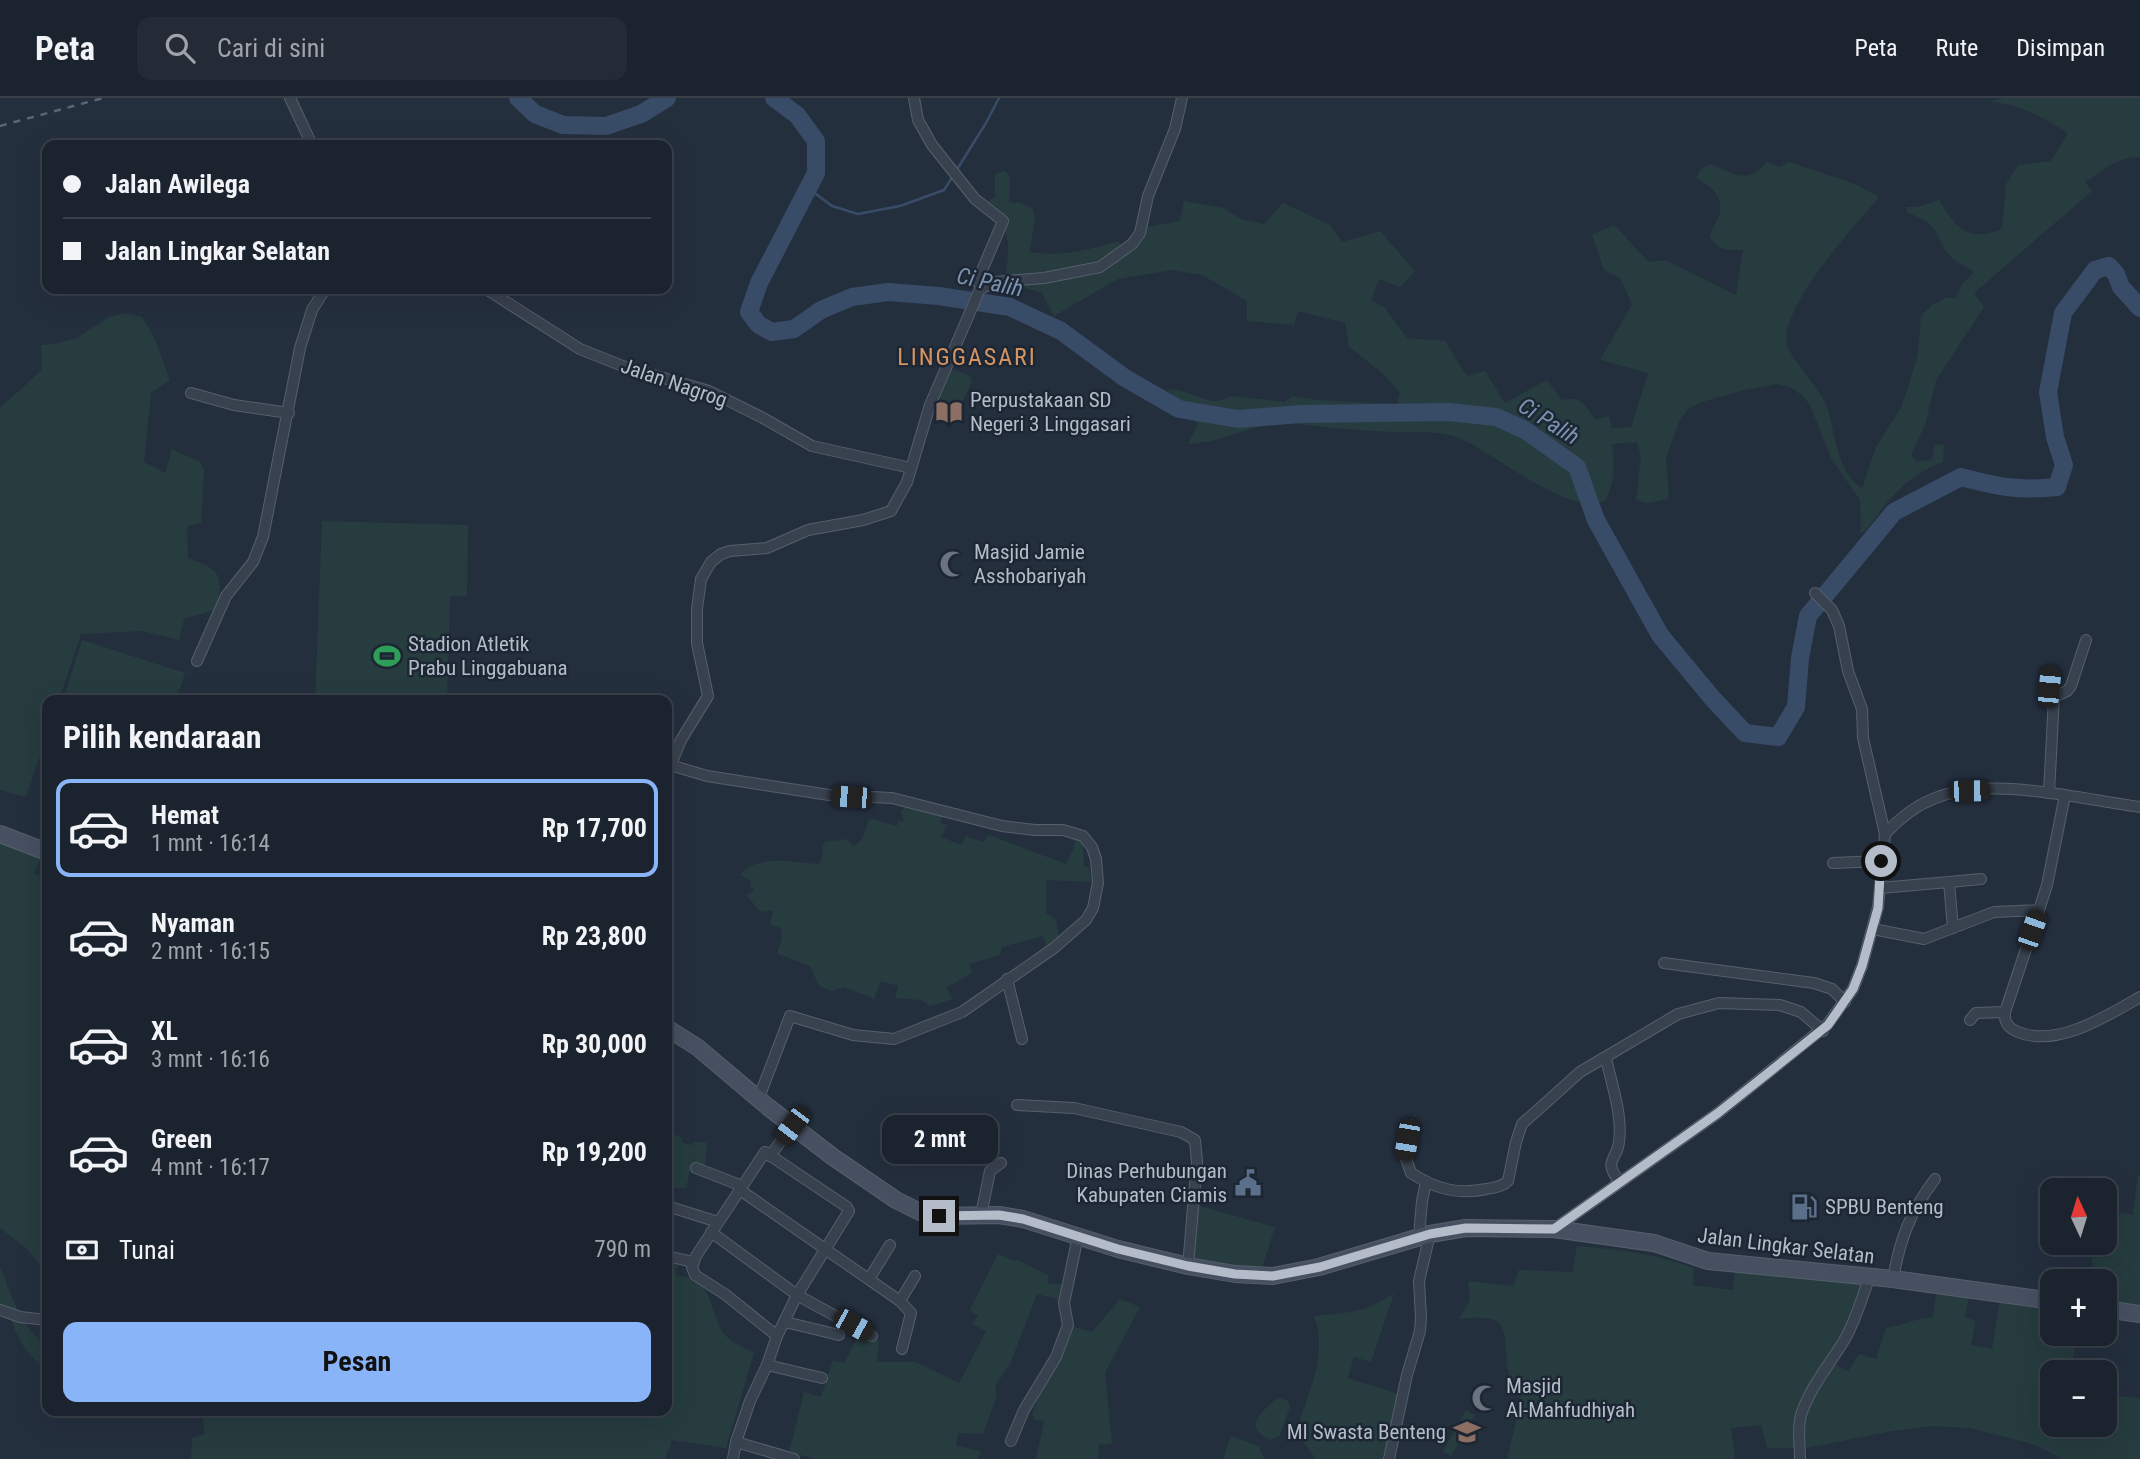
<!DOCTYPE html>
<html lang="id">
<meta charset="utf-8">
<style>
:root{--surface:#1b232e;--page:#242b36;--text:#f1f3f6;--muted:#a0a4aa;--line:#39404a;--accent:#8ab4f8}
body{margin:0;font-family:"Roboto Condensed",sans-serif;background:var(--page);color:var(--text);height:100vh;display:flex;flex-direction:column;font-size:26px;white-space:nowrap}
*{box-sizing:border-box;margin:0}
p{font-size:23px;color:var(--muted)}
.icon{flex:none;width:38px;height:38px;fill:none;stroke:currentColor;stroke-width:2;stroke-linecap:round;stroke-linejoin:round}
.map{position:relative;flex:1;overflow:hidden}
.panel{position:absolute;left:42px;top:597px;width:630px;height:721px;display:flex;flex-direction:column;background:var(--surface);border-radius:14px;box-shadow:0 7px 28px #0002,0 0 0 2px var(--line)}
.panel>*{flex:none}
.banner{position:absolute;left:42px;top:42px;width:630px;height:154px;border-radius:14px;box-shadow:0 7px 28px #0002,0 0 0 2px var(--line);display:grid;align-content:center;height:154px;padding:0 21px;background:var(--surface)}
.needle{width:46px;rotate:356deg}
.buttons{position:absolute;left:2040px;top:1080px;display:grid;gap:14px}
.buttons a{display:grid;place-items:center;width:77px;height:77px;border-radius:14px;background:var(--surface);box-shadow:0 7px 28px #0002,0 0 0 2px var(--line);font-size:35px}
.end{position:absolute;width:32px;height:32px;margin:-16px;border:9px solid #b4bcc9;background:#111;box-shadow:0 0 0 4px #111}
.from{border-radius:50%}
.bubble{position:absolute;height:49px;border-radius:14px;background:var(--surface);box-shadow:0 7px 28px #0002,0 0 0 2px var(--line);font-size:23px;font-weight:700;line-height:49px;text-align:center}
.car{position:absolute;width:21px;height:42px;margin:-21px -10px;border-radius:9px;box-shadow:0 0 5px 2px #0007;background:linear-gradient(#222 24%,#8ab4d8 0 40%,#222 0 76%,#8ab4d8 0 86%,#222 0)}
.banner b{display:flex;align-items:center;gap:24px;height:66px;font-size:26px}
.banner b+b{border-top:2px solid var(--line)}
.banner i{width:18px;height:18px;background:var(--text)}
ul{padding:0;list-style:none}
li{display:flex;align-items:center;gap:21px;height:98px;margin:0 14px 10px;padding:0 7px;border:4px solid transparent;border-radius:14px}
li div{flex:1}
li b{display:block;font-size:26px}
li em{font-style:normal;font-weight:700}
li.on{border-color:var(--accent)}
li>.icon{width:63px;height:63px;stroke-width:1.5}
h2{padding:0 21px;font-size:32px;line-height:84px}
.pay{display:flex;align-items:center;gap:18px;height:77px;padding:0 21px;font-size:26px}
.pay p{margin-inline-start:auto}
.button{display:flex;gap:14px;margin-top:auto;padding:14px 21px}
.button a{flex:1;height:80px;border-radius:14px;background:var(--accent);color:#111;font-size:28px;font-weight:700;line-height:80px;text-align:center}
header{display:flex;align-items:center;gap:42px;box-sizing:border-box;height:98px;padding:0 35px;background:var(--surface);border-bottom:2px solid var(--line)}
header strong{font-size:33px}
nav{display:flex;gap:38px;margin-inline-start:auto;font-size:24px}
.search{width:490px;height:63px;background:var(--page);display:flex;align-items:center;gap:18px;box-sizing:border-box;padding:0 24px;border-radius:14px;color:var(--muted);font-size:26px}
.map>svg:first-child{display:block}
.green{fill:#263c3f}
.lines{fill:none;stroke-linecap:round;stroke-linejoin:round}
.stream{stroke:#394c67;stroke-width:2.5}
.river{stroke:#394c67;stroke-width:18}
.street-casing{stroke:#565f6c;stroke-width:12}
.secondary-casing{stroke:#565f6c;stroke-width:18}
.street{stroke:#38414e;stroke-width:10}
.secondary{stroke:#465061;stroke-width:16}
.rail{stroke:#5a6575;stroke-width:2.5;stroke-dasharray:7 7;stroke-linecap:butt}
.route{stroke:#b4bcc9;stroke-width:9}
.labels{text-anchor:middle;stroke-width:5;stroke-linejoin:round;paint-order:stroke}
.street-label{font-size:21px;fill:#b4bcc9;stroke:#1d2633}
.poi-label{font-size:21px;fill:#b4bcc9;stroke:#1d2633;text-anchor:start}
.water-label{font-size:23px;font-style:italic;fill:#7c92b1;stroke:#1d2633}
.quarter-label{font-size:24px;letter-spacing:2px;fill:#d59563;stroke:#1d2633}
</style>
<header>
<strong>Peta</strong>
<div class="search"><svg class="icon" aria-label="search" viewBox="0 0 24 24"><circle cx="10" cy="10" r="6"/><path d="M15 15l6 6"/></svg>Cari di sini</div>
<nav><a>Peta</a><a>Rute</a><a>Disimpan</a></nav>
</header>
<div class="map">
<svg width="2140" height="1361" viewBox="0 0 2140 1361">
<rect width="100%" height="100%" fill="#242f3e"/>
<g class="green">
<path d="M2002,0H2140V59C2119,58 2102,73 2085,84L2092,93L1974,195L1984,209L1936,282L1925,327L1911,357L1916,363L1932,362L1935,346L1944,347L1943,364C1921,371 1900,389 1886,406C1877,416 1872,428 1861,436L1860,402L1831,360L1810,307L1803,298L1790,289L1777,286L1744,292L1702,304L1688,311L1679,324L1666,360L1669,401L1648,405L1636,402L1641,358L1637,344L1612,346C1615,366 1615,385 1605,403C1566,418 1496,355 1457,339C1438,332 1419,335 1399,334C1376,334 1353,331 1330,330C1312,328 1289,323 1271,326C1243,331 1218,345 1188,346L1198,325L1185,319L1167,291C1175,292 1184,293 1191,296C1205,301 1216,308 1231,298L1285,304L1292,298L1318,302L1397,306L1400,294L1381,274L1349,249L1345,225L1298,213L1294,227L1247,223V203L1202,177L1171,172L1118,181L1054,218L1042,195L1016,187L1006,177C1010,136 1012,137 983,106L995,99V76L1005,73L1010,80L1009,104L1021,105L1032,110L1035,119L1030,154C1060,159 1089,152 1118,143L1127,153L1146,129L1180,123L1184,103L1223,110L1241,121L1264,126L1283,105L1330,127L1342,144L1380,133L1415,173L1400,189L1379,181L1371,202L1385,210L1407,240L1445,243L1467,278L1485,273L1505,305L1547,282L1562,302C1583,298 1584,306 1595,322L1609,318L1612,330L1631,329L1648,275L1600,262L1632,206L1620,180L1604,172L1592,137L1614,127L1649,164L1665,162L1736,197L1743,152C1728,152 1719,154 1710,139C1711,132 1714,129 1717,123C1727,100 1713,90 1696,80L1701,71L1711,66C1734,76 1750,88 1767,63L1779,69L1789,64L1855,86L1879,99C1855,128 1780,208 1787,246C1790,261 1821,291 1827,309C1836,335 1836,374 1862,390L1876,349L1901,310L1911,280L1918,255L1921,218L1932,207L1945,200H1956L1962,186L1974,174L1953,161L1945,152L1934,131L1926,123L1907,114L1906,109H1917L1939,102C1956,130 1967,145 2002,131L2006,86L2018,67L2051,63L2068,35C2043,20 2019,5 1988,4Z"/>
<path d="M126,215L142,219L154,239L170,282L151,295L144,364L165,375L172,351L200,364L204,371L201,425L187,428L188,460C221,472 225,478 215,512L184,521L179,542L142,533L81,536L59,602H47V637L26,699L0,692V310L42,272L41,247L55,246L77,240L109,219Z"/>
<polygon points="950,270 971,278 970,281 973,282 958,312 953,310 954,306 949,304 947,307 936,303"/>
<polygon points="322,423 468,427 467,498 450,498 447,602 315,602"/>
<polygon points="82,542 185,575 176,602 63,602"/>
<path d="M907,705L943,715L940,725L947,727L941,739L961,747L966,738L983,744L989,737L1066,766L1074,750L1075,738L1083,741L1084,767L1089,770L1091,784L1046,782V815L1056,821L1059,841L1047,849L1043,838L1002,849L1000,857L969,866L972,875L946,890L953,901L930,908L921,902L895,900L898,888L881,883L874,901L844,889L831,893L819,888L810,868L777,856L782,839L781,830L770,827L773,812L761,814L746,797L753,794L754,790L750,788L751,783L740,777C758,755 793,765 818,766L822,762L823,747L825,744L846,741L854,748L862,741L869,722L872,721L897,728L898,723L904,724L901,714Z"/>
<polygon points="0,743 42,756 34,776 47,780 47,1169 45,1173 27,1151 0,1130"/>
<polygon points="667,1032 682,1040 682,1045 693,1047 693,1043 707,1045 705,1068 691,1067 686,1091 667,1088"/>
<polygon points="2138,1077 2140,1077 2140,1210 2115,1206 2114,1191 2105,1189 2105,1183 2093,1183 2092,1158 2108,1160 2112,1114 2133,1117"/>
<polygon points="1196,1107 1275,1129 1262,1170 1192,1166"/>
<path d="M1577,1148C1617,1151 1656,1156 1694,1170L1693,1187L1733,1192L1735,1172L1864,1184L1840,1242L1827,1263L1848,1273L1859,1256L1876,1261L1886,1230C1902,1228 1916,1219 1932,1220L1937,1193L1969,1198L1965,1219L1976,1223L1971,1247L1992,1251L2000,1202L2053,1210V1236H2078L2070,1274H2053V1326H2105L2115,1321V1298L2140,1300V1361H2062L2038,1348L2021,1343L1970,1330L1934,1328L1892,1333L1807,1350H1767L1761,1327L1731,1330L1735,1359L1733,1361H1507L1521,1302C1515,1291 1508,1279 1507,1266C1504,1224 1507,1216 1459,1221L1470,1202L1468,1183L1513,1188L1519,1172L1573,1174Z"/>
<polygon points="998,1156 1012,1162 1018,1162 1048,1177 1048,1186 1064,1186 1061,1202 1037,1196 1010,1266 995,1288 997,1297 983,1336 958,1335 956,1348 978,1352 981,1355 978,1361 815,1361 789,1354 804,1294 821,1299 833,1262 844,1265 859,1237 879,1243 877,1264 916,1264 959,1285 986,1233 972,1226 978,1218 970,1212"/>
<path d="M667,1162L680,1166L676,1171L677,1179C714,1175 710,1221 726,1238C732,1245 745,1250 754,1255L726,1350L672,1342L665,1361H191L192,1340L205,1336L202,1313L667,1312Z"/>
<path d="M0,1168C13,1202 19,1225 47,1249V1272C21,1251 18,1241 7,1210L0,1206Z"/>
<path d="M1394,1195L1371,1264L1354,1259L1348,1280L1401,1297L1383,1361H1316L1296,1334C1307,1298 1329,1255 1314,1218C1349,1214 1364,1216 1394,1195Z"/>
<polygon points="1120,1201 1140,1209 1105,1275 1112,1345 1099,1347 1098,1361 1036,1361 1044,1323 1034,1322 1032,1315 1070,1228 1092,1234"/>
<path d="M1280,1300L1288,1303L1290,1309L1280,1337L1270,1342C1252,1331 1251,1325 1266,1310C1271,1305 1274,1302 1280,1300Z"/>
<polygon points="1466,1312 1475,1317 1451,1358 1443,1353"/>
<polygon points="1231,1338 1259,1348 1264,1361 1223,1361"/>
</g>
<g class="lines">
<g class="stream">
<polyline points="956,73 986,25 999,0"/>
<polyline points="808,90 832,108 858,116 900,108 944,92 953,78"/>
</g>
<g class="river">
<polyline points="518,0 535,16 563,27 606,28 641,16 667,0"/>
<path d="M774,0L797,17L816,43V75L759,185L749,214L759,227L772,234L794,231L821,212L852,199L888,194L939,198L1010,209L1061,233L1125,280L1179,311L1238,321L1301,316L1449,314L1496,319L1525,332L1577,369L1596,422L1660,537L1713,601L1745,635L1778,639L1796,609L1800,560L1808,518L1894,414L1961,379C1999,389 2018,393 2057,389L2064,367L2055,339L2048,294L2063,215L2095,172L2109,168L2116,176L2121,189L2140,210"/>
</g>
<g class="street-casing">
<g id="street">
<polyline points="290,0 312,47"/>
<polyline points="914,0 918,22 932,47 975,101 1003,123 977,184 984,188"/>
<polyline points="486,191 580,251 625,269 709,293 763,320 812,348 911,370"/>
<polyline points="191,295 234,307 289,315"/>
<polyline points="1815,495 1832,512 1839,528 1848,573 1862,611 1863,640 1885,736"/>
<polyline points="197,563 226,498 253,464 263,439 300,250 312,212 325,191"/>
<polyline points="2050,574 2049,589 2054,599"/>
<polyline points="670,667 707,678 829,697 892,700 1002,728 1035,732 1063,732 1083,738 1092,749 1096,761 1098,785 1093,810 1086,822 1054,850 962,914 894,941 853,937 790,918 758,1002"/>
<polyline points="667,676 681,642 708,598 697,545 697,511 701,481 711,464 721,456 730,453 767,450 808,432 863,422 891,413 907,384 930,307 980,191 995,184 1044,180 1100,169 1132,146 1140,135 1148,98 1175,31 1182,0"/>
<polyline points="2049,695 2054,599 2067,593 2071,588 2086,542"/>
<polyline points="1833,765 1881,763"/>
<polyline points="1949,784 1981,781"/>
<polyline points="1880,790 1949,784 1953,830"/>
<path d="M2039,812L2005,914C2004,924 2008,930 2018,934C2057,950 2107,918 2140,899"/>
<polyline points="1873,831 1924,841 1994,814 2039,812 2047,787 2065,697"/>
<polyline points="1664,865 1814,885 1832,891 1845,904"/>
<polyline points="1007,881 1022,941"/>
<polyline points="1970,922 1976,915 2005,914"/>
<path d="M1606,960C1611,985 1623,1017 1619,1044C1617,1063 1602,1062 1620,1084"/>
<polyline points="1017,1007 1074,1010 1181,1034 1195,1042 1197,1064 1188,1168"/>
<path d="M1410,1027L1405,1058L1411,1075C1436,1091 1457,1097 1487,1091C1495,1089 1502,1089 1508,1083L1516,1044L1522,1026L1580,974L1678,916L1719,905L1780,907L1801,914L1823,933"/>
<polyline points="770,1058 792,1028"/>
<polyline points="696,1070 742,1088"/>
<polyline points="740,1092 900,1203 911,1215 902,1251"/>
<polyline points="667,1108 718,1124"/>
<polyline points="981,1117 990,1073 1001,1065"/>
<path d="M1554,1131L1718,1015L1827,927L1853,891L1862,868L1878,809L1885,736C1898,722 1915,708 1933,701C1991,677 2079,701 2140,709"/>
<polyline points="711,1134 797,1197 872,1238"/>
<polyline points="1419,1139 1422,1103 1426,1084"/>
<polyline points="667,1158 693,1164"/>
<polyline points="869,1181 890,1147"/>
<path d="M1893,1181C1900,1141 1910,1114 1935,1081"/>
<polyline points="900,1203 915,1178"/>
<polyline points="0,1212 20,1219 47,1222"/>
<polyline points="785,1224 839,1237"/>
<polyline points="767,1267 822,1280"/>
<polyline points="1011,1343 1024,1312 1056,1259 1068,1227 1064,1205 1078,1138"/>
<polyline points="736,1344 794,1361"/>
<polyline points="733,1361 736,1344 750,1303 767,1267 777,1238 797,1197 849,1113 847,1109 765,1054 696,1158 692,1169 695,1177 726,1197 777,1238"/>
<polyline points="1389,1361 1407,1277 1420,1233 1421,1220 1419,1183 1430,1136"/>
<path d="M1800,1361C1800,1346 1797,1333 1801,1317C1810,1289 1830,1266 1845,1241C1856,1221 1862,1201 1869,1180"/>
</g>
</g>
<g class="secondary-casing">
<g id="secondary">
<polyline points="0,736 47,754"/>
<polyline points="667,930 697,949 768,1009 833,1059 896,1102 920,1114 939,1118 999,1117 1023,1121 1118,1151 1188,1168 1235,1176 1273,1178 1319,1169 1430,1136 1466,1130 1554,1131 1654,1145 1708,1163 1893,1181 2053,1203"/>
<polyline points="2105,1211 2140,1216"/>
</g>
</g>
<use href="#street" class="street"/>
<use href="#secondary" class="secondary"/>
<polyline class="rail" points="0,28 103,0"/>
</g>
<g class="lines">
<polyline class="route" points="939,1118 999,1117 1023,1121 1118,1151 1188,1168 1235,1176 1273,1178 1320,1169 1430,1136 1466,1130 1554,1131 1718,1015 1828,927 1853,891 1862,868 1878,810 1881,763"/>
</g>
<defs>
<g id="library-bare" transform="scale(2.1)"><path d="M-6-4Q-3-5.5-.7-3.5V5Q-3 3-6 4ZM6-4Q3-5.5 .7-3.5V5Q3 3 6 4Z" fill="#8d6e63" stroke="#1d2633" stroke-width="2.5" paint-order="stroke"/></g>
<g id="mosque-bare" transform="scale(2.1)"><path d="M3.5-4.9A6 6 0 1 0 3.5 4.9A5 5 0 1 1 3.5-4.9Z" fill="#6b7280" stroke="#1d2633" stroke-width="2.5" paint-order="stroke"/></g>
<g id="stadium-bare" transform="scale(2.1)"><path d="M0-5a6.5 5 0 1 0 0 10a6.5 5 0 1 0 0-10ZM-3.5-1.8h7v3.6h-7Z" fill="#2e9e5b" stroke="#1d2633" stroke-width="2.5" paint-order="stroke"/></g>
<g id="civic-bare" transform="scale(2.1)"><path d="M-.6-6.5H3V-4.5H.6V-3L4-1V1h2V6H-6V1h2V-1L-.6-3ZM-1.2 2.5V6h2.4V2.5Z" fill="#5c6f8a" stroke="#1d2633" stroke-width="2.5" paint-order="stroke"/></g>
<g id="fuel-bare" transform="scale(2.1)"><path d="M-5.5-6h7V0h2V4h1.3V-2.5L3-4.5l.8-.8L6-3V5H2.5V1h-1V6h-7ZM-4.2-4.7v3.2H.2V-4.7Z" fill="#5c6f8a" stroke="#1d2633" stroke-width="2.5" paint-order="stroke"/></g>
<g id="school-bare" transform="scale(2.1)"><path d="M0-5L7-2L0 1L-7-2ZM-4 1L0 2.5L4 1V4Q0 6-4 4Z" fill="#8d6e63" stroke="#1d2633" stroke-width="2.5" paint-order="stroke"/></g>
</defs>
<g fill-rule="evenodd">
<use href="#library-bare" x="949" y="314"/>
<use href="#mosque-bare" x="953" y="466"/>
<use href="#stadium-bare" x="387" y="558"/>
<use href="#civic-bare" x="1248" y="1085"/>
<use href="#fuel-bare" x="1804" y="1109"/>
<use href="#mosque-bare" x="1485" y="1300"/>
<use href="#school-bare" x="1467" y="1334"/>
</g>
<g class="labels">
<g class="street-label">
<text transform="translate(674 285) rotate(19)" y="7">Jalan Nagrog</text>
<text transform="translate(1786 1148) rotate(7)" y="7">Jalan Lingkar Selatan</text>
</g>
<g class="poi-label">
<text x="970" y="309">Perpustakaan SD<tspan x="970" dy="24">Negeri 3 Linggasari</tspan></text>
<text x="974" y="461">Masjid Jamie<tspan x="974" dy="24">Asshobariyah</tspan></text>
<text x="408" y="553">Stadion Atletik<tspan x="408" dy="24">Prabu Linggabuana</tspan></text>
<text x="1227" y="1080" text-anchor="end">Dinas Perhubungan<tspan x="1227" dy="24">Kabupaten Ciamis</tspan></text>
<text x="1825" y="1116">SPBU Benteng</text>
<text x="1506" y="1295">Masjid<tspan x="1506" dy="24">Al-Mahfudhiyah</tspan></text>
<text x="1446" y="1341" text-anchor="end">MI Swasta Benteng</text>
</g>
<g class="water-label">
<text transform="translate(990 184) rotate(12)" y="8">Ci Palih</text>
<text transform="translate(1549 323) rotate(32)" y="8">Ci Palih</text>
</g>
<g class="quarter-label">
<text x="967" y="267">LINGGASARI</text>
</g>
</g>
</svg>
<div class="buttons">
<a><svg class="needle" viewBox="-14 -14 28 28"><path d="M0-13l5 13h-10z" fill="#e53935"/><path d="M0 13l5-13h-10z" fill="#a0a4aa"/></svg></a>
<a>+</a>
<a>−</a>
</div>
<i class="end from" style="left:1881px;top:763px"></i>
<i class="end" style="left:939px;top:1118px"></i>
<div class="bubble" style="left:882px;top:1017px;width:116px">2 mnt</div>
<i class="car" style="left:2049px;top:589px;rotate:5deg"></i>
<i class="car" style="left:1969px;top:693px;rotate:89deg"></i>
<i class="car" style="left:851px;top:699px;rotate:274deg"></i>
<i class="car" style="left:2032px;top:832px;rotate:19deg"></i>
<i class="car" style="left:792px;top:1028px;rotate:217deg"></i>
<i class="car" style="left:1407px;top:1042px;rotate:190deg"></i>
<i class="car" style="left:853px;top:1227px;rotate:119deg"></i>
<div class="banner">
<b><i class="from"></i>Jalan Awilega</b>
<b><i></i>Jalan Lingkar Selatan</b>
</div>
<section class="panel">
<h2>Pilih kendaraan</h2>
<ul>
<li class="on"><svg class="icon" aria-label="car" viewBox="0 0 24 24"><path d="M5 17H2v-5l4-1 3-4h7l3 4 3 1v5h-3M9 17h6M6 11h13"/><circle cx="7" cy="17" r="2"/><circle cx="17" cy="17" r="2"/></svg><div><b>Hemat</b><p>1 mnt · 16:14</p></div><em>Rp 17,700</em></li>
<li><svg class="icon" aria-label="car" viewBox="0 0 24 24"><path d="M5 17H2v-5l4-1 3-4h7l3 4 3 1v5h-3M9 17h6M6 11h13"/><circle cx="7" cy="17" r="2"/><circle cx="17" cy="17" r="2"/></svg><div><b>Nyaman</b><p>2 mnt · 16:15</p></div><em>Rp 23,800</em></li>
<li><svg class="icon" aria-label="car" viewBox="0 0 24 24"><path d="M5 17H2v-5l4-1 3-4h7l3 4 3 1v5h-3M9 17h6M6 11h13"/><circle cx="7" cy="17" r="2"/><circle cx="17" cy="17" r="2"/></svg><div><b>XL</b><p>3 mnt · 16:16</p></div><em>Rp 30,000</em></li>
<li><svg class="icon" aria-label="car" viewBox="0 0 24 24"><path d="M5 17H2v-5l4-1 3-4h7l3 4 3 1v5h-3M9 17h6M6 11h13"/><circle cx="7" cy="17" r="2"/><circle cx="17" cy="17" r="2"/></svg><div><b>Green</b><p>4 mnt · 16:17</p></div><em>Rp 19,200</em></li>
</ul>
<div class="pay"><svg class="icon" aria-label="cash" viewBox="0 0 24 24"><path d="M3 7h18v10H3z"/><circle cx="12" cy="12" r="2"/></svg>Tunai<p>790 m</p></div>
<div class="button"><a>Pesan</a></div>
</section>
</div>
